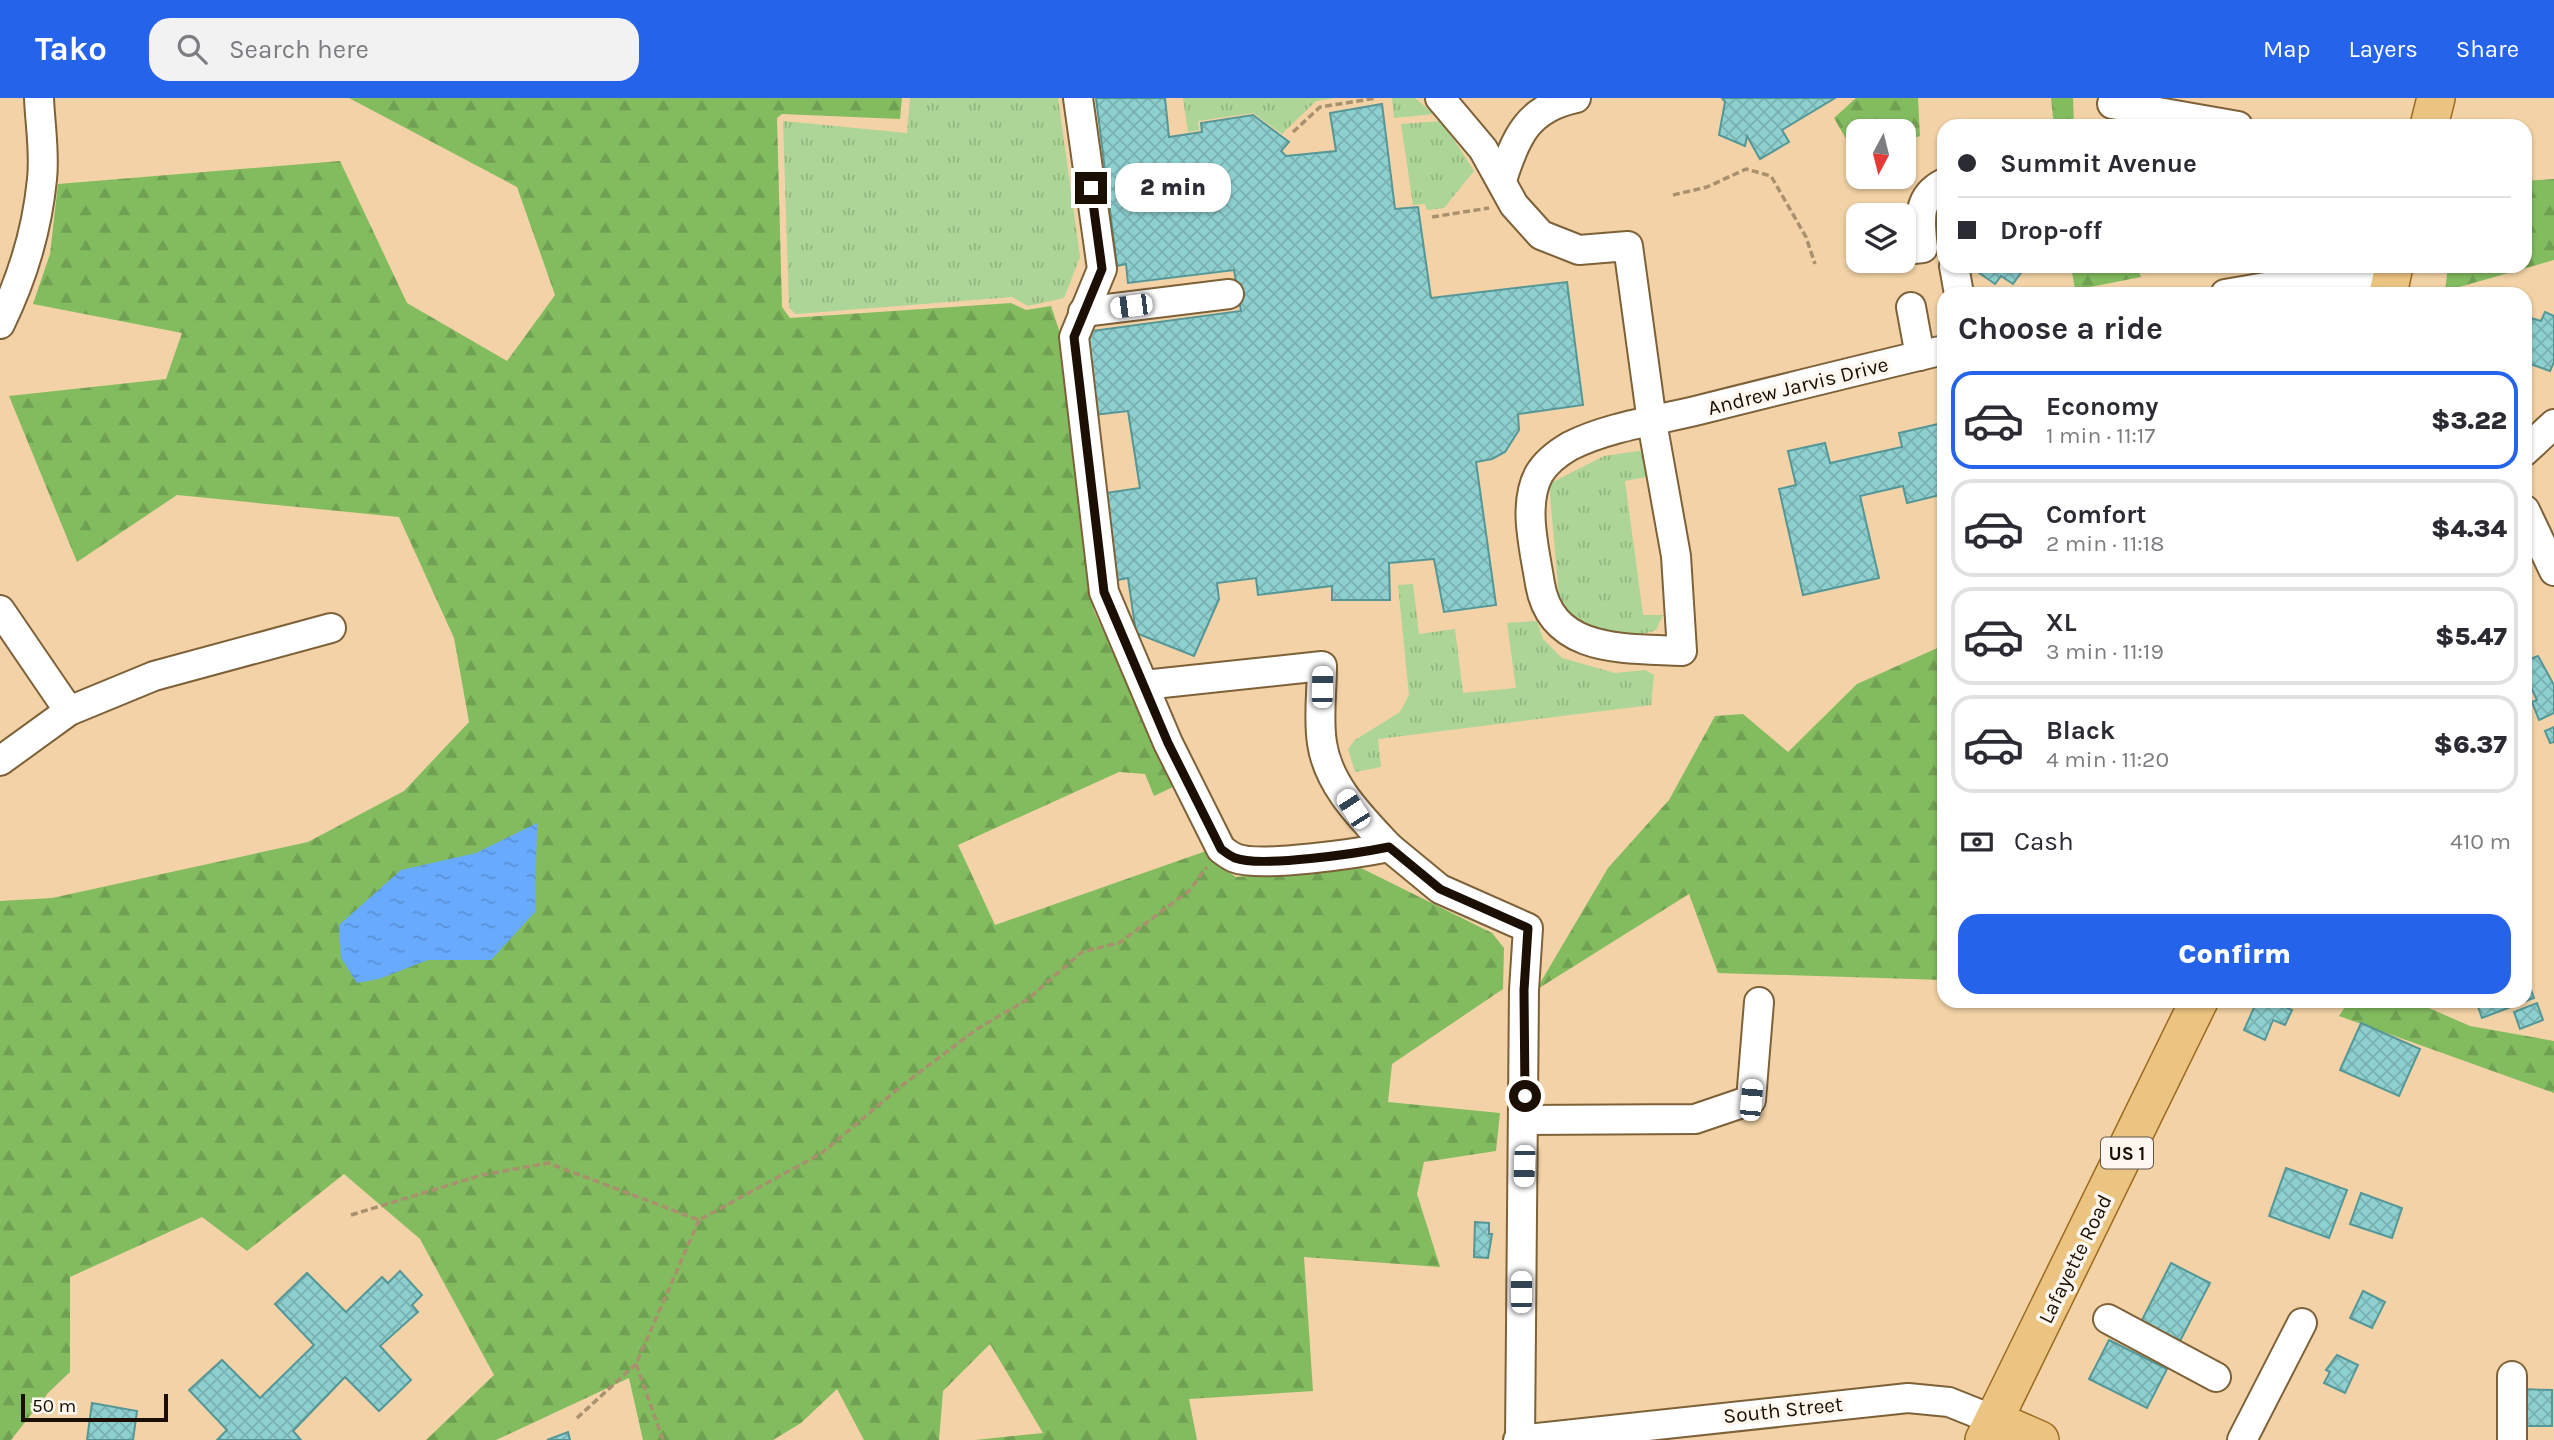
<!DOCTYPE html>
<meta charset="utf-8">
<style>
:root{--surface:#fff;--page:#f2f2f3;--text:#2b2b33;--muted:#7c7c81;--line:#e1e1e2;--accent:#2563eb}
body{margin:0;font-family:Karla,sans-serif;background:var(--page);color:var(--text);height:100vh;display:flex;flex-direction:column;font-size:26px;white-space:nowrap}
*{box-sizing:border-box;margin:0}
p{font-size:23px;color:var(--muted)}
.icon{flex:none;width:38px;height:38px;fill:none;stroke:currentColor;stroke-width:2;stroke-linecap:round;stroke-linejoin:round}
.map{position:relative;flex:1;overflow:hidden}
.panel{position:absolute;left:1937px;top:189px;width:595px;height:721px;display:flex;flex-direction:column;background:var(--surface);border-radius:21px;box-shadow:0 2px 5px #0004}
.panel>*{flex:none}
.banner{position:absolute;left:1937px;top:21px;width:595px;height:154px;border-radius:21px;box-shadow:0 2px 5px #0004;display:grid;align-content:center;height:154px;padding:0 21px;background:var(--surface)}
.needle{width:46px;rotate:187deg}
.buttons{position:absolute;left:1846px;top:21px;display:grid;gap:14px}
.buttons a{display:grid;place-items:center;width:70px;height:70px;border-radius:14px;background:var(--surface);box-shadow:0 2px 5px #0004;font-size:35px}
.scale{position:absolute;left:21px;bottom:18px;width:147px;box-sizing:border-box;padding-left:7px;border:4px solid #1a0f02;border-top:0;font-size:19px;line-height:24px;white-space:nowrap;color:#1a0f02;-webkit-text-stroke:5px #fef7ef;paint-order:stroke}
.end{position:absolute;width:32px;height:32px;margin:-16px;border:9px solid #1a0f02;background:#fff;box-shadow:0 0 0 4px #fff}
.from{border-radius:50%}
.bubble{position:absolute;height:49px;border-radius:21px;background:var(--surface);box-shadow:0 2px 5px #0004;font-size:23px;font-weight:800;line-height:49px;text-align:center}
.car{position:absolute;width:21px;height:42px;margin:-21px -10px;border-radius:9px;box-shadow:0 0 5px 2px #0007;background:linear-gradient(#fff 24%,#345 0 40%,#fff 0 76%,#345 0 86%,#fff 0)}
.banner b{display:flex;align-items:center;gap:24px;height:66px;font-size:26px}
.banner b+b{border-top:2px solid var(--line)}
.banner i{width:18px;height:18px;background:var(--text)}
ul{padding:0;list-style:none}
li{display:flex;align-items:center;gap:21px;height:98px;margin:0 14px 10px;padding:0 7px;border:4px solid var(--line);border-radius:21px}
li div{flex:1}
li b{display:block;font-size:26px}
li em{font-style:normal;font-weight:800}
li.selected{border-color:var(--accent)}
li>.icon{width:63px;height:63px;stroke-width:1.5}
h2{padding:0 21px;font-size:32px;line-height:84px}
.pay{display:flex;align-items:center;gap:18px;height:77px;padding:0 21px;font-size:26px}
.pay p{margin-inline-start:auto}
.action{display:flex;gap:14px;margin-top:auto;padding:14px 21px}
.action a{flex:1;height:80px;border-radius:21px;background:var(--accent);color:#fff;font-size:28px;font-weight:800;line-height:80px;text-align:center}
header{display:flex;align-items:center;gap:42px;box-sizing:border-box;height:98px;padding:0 35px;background:var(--accent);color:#fff}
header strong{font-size:33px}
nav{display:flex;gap:38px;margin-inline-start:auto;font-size:24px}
.search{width:490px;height:63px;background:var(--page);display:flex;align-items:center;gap:18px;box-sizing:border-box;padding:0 24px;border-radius:21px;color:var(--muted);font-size:26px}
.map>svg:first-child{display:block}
.grass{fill:url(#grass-tufts)}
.forest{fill:url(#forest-firs)}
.water{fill:url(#water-ripples)}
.building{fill:url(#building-cross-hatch);stroke:#559796;stroke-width:2}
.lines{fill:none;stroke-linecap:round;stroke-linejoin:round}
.minor-casing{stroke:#7d6138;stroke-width:32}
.major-casing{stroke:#9a6b1e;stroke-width:40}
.path{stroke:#a9906f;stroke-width:3.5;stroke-dasharray:7 3.5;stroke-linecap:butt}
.minor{stroke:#fff;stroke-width:28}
.major{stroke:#ecc481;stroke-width:37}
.route{stroke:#1a0f02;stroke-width:9}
.labels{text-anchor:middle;stroke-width:7;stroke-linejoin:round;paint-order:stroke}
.shield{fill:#fef7ef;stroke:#5e5549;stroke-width:2}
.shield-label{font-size:19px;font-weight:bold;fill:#1a0f02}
.street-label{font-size:21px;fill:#1a0f02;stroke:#fef7ef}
</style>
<header>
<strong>Tako</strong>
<div class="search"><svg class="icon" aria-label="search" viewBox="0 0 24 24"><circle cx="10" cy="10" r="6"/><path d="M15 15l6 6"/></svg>Search here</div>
<nav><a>Map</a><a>Layers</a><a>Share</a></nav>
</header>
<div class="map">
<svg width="2554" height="1342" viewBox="0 0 2554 1342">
<defs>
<pattern id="grass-tufts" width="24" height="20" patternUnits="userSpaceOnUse" patternTransform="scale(1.75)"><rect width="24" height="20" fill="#acd597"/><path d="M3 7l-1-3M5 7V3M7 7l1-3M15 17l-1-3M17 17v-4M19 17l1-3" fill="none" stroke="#93b680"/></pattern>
<pattern id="forest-firs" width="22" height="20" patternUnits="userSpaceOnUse" patternTransform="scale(1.75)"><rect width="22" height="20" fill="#82bc5f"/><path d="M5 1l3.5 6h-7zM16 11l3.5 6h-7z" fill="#70a051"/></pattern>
<pattern id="water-ripples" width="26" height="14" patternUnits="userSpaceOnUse" patternTransform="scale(1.75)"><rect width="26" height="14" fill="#68aafd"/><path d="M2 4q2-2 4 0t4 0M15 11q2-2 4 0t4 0" fill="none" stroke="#5a91d7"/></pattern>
<pattern id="building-cross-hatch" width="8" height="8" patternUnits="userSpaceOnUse" patternTransform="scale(1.75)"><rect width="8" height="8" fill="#8dd0cf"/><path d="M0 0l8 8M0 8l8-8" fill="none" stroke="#79b1b0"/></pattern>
</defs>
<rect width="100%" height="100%" fill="#f2d2a6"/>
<g class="grass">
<polygon points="910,0 1058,0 1080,159 1064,200 1028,208 1012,199 796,216 789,210 783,23 907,35"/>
<polygon points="1183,0 1335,0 1316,3 1282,36 1253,15 1198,23 1199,32 1188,34"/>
<polygon points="1392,0 1415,0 1434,16 1394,20"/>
<polygon points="1442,23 1474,73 1444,110 1427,112 1425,106 1413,107 1401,26"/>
<path d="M1646,352L1651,378L1625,383L1643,517H1663L1656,532C1623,545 1587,533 1560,509L1549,386L1604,358Z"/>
<polygon points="1413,486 1419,536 1455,531 1463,595 1516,590 1507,525 1537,523 1543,541 1562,560 1615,575 1645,572 1654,577 1651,607 1378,641 1381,669 1355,674 1348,651 1355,642 1400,614 1409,597 1398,487"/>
</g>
<g class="forest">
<polygon points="349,0 902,0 900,21 782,16 777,20 782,209 790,220 1011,205 1026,212 1051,208 1062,241 1087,482 1094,513 1175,688 1154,698 1145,676 1119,674 958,747 995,827 1209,752 1223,770 1236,779 1357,768 1492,835 1504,850 1503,891 1392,966 1388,1004 1500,1015 1496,1053 1424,1064 1417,1096 1440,1169 1304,1159 1313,1293 1189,1301 1197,1342 975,1342 1043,1335 990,1246 943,1293 939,1342 864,1342 837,1291 801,1325 773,1342 643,1342 629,1280 496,1342 426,1342 494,1277 420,1141 344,1076 247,1153 202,1119 70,1179 70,1274 48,1295 11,1342 0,1342 0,803 52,800 308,744 404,693 469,624 454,540 399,419 177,397 77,464 9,298 166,281 182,235 33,206 50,156 58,86 340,63 407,205 507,263 555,197 517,89"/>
<polygon points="1856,0 1918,0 1920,38 1904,43 1904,33 1858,33 1858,57 1856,58 1834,20"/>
<polygon points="2051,0 2073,0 2074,28 2054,28"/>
<polygon points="2554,81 2554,162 2445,193 2448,168 2525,168 2525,83"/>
<polygon points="2071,168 2137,168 2141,179 2075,192"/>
<polygon points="1944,547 1944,882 1718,875 1689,796 1536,892 1608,770 1669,702 1715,618 1743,616 1788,654 1857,586"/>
<polygon points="2349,903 2413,903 2470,928 2554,943 2554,995 2339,918"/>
</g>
<polygon class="water" points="537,725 535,814 491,862 428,862 379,881 357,885 341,860 339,827 401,772 476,755"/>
<g class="building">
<polygon points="1096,0 1165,0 1169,39 1202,34 1201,25 1253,17 1289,44 1281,53 1286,58 1336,53 1330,15 1382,6 1395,111 1418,109 1431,200 1567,184 1583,307 1518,316 1519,332 1505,354 1492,361 1476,364 1496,507 1444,514 1434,461 1389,465 1390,502 1332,502 1332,488 1258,497 1256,480 1217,485 1219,501 1194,558 1136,535 1128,480 1112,483 1099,396 1140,390 1128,313 1094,317 1084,234 1241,213 1234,172 1128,185 1126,166 1117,168"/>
<polygon points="1722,0 1835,0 1782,32 1789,44 1760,61 1747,38 1745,48 1719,37 1725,4"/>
<polygon points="1969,168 2024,168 2025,169 2013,186 2001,178 1995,186"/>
<polygon points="2545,214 2554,218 2554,264 2550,273 2525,264 2525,218 2541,223"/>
<polygon points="1938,326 1944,353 1944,396 1907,405 1903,388 1860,398 1879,480 1803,497 1779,391 1796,387 1788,353 1825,345 1830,365 1902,349 1899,335"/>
<polygon points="2538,558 2554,587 2554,615 2539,622 2532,604 2537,602 2529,585 2525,587 2525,563"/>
<polygon points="2554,629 2554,644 2550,645 2545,633"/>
<polygon points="2525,876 2534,900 2482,920 2476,903 2525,903"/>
<polygon points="2257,903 2270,903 2292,912 2285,927 2273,922 2265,942 2244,932"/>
<polygon points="2537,905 2543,922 2520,931 2514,914"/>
<polygon points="2361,925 2420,951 2399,998 2340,972"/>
<polygon points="2286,1070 2347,1092 2329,1140 2269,1118"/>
<polygon points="2361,1095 2402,1110 2392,1140 2350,1126"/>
<polygon points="1475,1124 1489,1125 1489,1136 1492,1136 1488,1160 1474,1159"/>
<polygon points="2171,1165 2210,1185 2180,1243 2141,1224"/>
<polygon points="400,1173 422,1197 412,1207 418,1214 380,1248 411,1282 379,1313 345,1279 293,1333 301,1342 217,1342 227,1332 189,1292 222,1262 260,1300 314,1247 275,1206 307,1175 346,1214 382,1179 388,1185"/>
<polygon points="2363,1193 2385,1204 2372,1230 2350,1220"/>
<polygon points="2109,1242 2167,1271 2147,1310 2089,1281"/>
<polygon points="2337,1257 2358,1267 2345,1295 2324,1285 2330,1274 2326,1272"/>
<polygon points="2519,1291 2552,1292 2552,1328 2518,1328"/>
<polygon points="92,1305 137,1313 133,1342 87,1342"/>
<polygon points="568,1334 570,1342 547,1342"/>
</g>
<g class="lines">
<g class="minor-casing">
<g id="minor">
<path d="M1078,0L1102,171L1074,239L1104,494L1168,645L1221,751C1225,754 1230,758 1235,760C1261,770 1359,755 1389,749L1440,791L1528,830L1524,892L1520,1342"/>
<path d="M1440,0L1483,51L1514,107L1541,137L1579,152L1628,148L1652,324L1676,458L1682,553C1625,550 1552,556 1540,486C1535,453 1522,407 1539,376C1546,364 1558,355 1570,348C1610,328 1660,322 1703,311C1783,291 1863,271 1944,252"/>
<polyline points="2112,6 2238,28"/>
<path d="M1502,82C1516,38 1528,10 1576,0"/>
<path d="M1904,152L1923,150C1920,123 1916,99 1944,85"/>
<polyline points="1954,168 1959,196"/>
<polyline points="2225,196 2342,176 2391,182"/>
<polyline points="1911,209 1920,258"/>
<polyline points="1083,214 1229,196"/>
<path d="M0,226C23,179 37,133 42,81C45,55 40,26 39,0"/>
<polyline points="2525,353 2554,326"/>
<polyline points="2525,412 2554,473"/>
<polyline points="0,512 69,613"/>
<path d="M1144,587L1322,568C1322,593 1318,620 1322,645C1328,687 1361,719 1389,749"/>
<polyline points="0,663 69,613 154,578 331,530"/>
<polyline points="1525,1022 1695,1021 1751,1002 1759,904"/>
<polyline points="2108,1221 2216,1279"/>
<polyline points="1518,1342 1908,1300 1949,1304 1994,1322"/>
<polyline points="2242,1342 2302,1225"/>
<polyline points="2512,1342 2512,1278"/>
</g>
</g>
<g class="major-casing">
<g id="major">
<polyline points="2429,28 2436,0"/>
<polyline points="2388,196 2394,168"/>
<polyline points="1994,1322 2040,1342"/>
<polyline points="1984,1342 2199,903"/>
</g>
</g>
<g class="path">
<polyline points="1293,34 1320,9 1377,0"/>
<polyline points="1673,97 1707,89 1746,71 1771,78 1806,139 1815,166"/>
<polyline points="1432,119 1489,110"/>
<polyline points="351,1117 482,1077 548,1065 699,1122 822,1055 900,989 977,931 1028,901 1082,854 1119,845 1189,793 1207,769"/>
<polyline points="577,1320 636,1266"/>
<polyline points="663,1342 636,1266 699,1122"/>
</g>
<use href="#minor" class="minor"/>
<use href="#major" class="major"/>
</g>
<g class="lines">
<path class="route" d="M1091,90L1102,171L1074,239L1104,494L1168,645L1221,751C1225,754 1230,758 1235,760C1261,770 1359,755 1389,749L1440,791L1528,830L1524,892L1525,998"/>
</g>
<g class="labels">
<rect class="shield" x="2101" y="1039.5" width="52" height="31" rx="5"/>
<g class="shield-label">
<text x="2127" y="1062">US 1</text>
</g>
<g class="street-label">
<text transform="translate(1798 288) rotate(-14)" y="7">Andrew Jarvis Drive</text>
<text transform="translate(2075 1161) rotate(-64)" y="7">Lafayette Road</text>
<text transform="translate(1783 1312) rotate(-6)" y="7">South Street</text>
</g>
</g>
</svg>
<div class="buttons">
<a><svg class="needle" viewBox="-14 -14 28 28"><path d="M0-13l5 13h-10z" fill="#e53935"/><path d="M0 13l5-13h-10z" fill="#7c7c81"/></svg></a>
<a><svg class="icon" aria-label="layers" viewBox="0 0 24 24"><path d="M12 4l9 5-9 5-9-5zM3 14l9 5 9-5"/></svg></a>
</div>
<div class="scale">50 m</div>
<i class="end from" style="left:1525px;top:998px"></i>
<i class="end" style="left:1091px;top:90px"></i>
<div class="bubble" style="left:1115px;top:65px;width:116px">2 min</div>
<i class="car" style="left:1131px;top:208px;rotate:263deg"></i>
<i class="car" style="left:1322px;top:589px;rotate:1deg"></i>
<i class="car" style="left:1353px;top:711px;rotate:327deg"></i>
<i class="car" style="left:1751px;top:1002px;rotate:5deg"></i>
<i class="car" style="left:1524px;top:1068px;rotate:182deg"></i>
<i class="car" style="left:1521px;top:1194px;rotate:0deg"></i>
<div class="banner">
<b><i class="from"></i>Summit Avenue</b>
<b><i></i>Drop-off</b>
</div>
<section class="panel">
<h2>Choose a ride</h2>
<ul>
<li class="selected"><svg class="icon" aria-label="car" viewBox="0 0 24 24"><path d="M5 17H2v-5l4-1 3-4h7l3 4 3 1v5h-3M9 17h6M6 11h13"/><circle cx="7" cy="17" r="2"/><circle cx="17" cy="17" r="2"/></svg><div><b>Economy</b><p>1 min · 11:17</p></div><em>$3.22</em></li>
<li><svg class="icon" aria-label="car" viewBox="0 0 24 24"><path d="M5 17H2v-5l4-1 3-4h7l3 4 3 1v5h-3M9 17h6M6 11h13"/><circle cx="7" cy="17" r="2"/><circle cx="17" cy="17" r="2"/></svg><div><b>Comfort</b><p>2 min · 11:18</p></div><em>$4.34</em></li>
<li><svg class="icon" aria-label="car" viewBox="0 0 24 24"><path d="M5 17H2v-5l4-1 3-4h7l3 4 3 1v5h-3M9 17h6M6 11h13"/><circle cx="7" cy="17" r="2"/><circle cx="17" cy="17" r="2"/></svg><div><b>XL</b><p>3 min · 11:19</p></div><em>$5.47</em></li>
<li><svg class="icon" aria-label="car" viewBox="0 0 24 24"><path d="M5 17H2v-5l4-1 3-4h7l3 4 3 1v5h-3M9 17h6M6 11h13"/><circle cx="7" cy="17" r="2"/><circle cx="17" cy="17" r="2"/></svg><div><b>Black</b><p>4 min · 11:20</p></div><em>$6.37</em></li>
</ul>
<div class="pay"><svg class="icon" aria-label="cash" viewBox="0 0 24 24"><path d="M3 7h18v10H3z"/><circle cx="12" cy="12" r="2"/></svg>Cash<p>410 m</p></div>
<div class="action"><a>Confirm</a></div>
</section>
</div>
